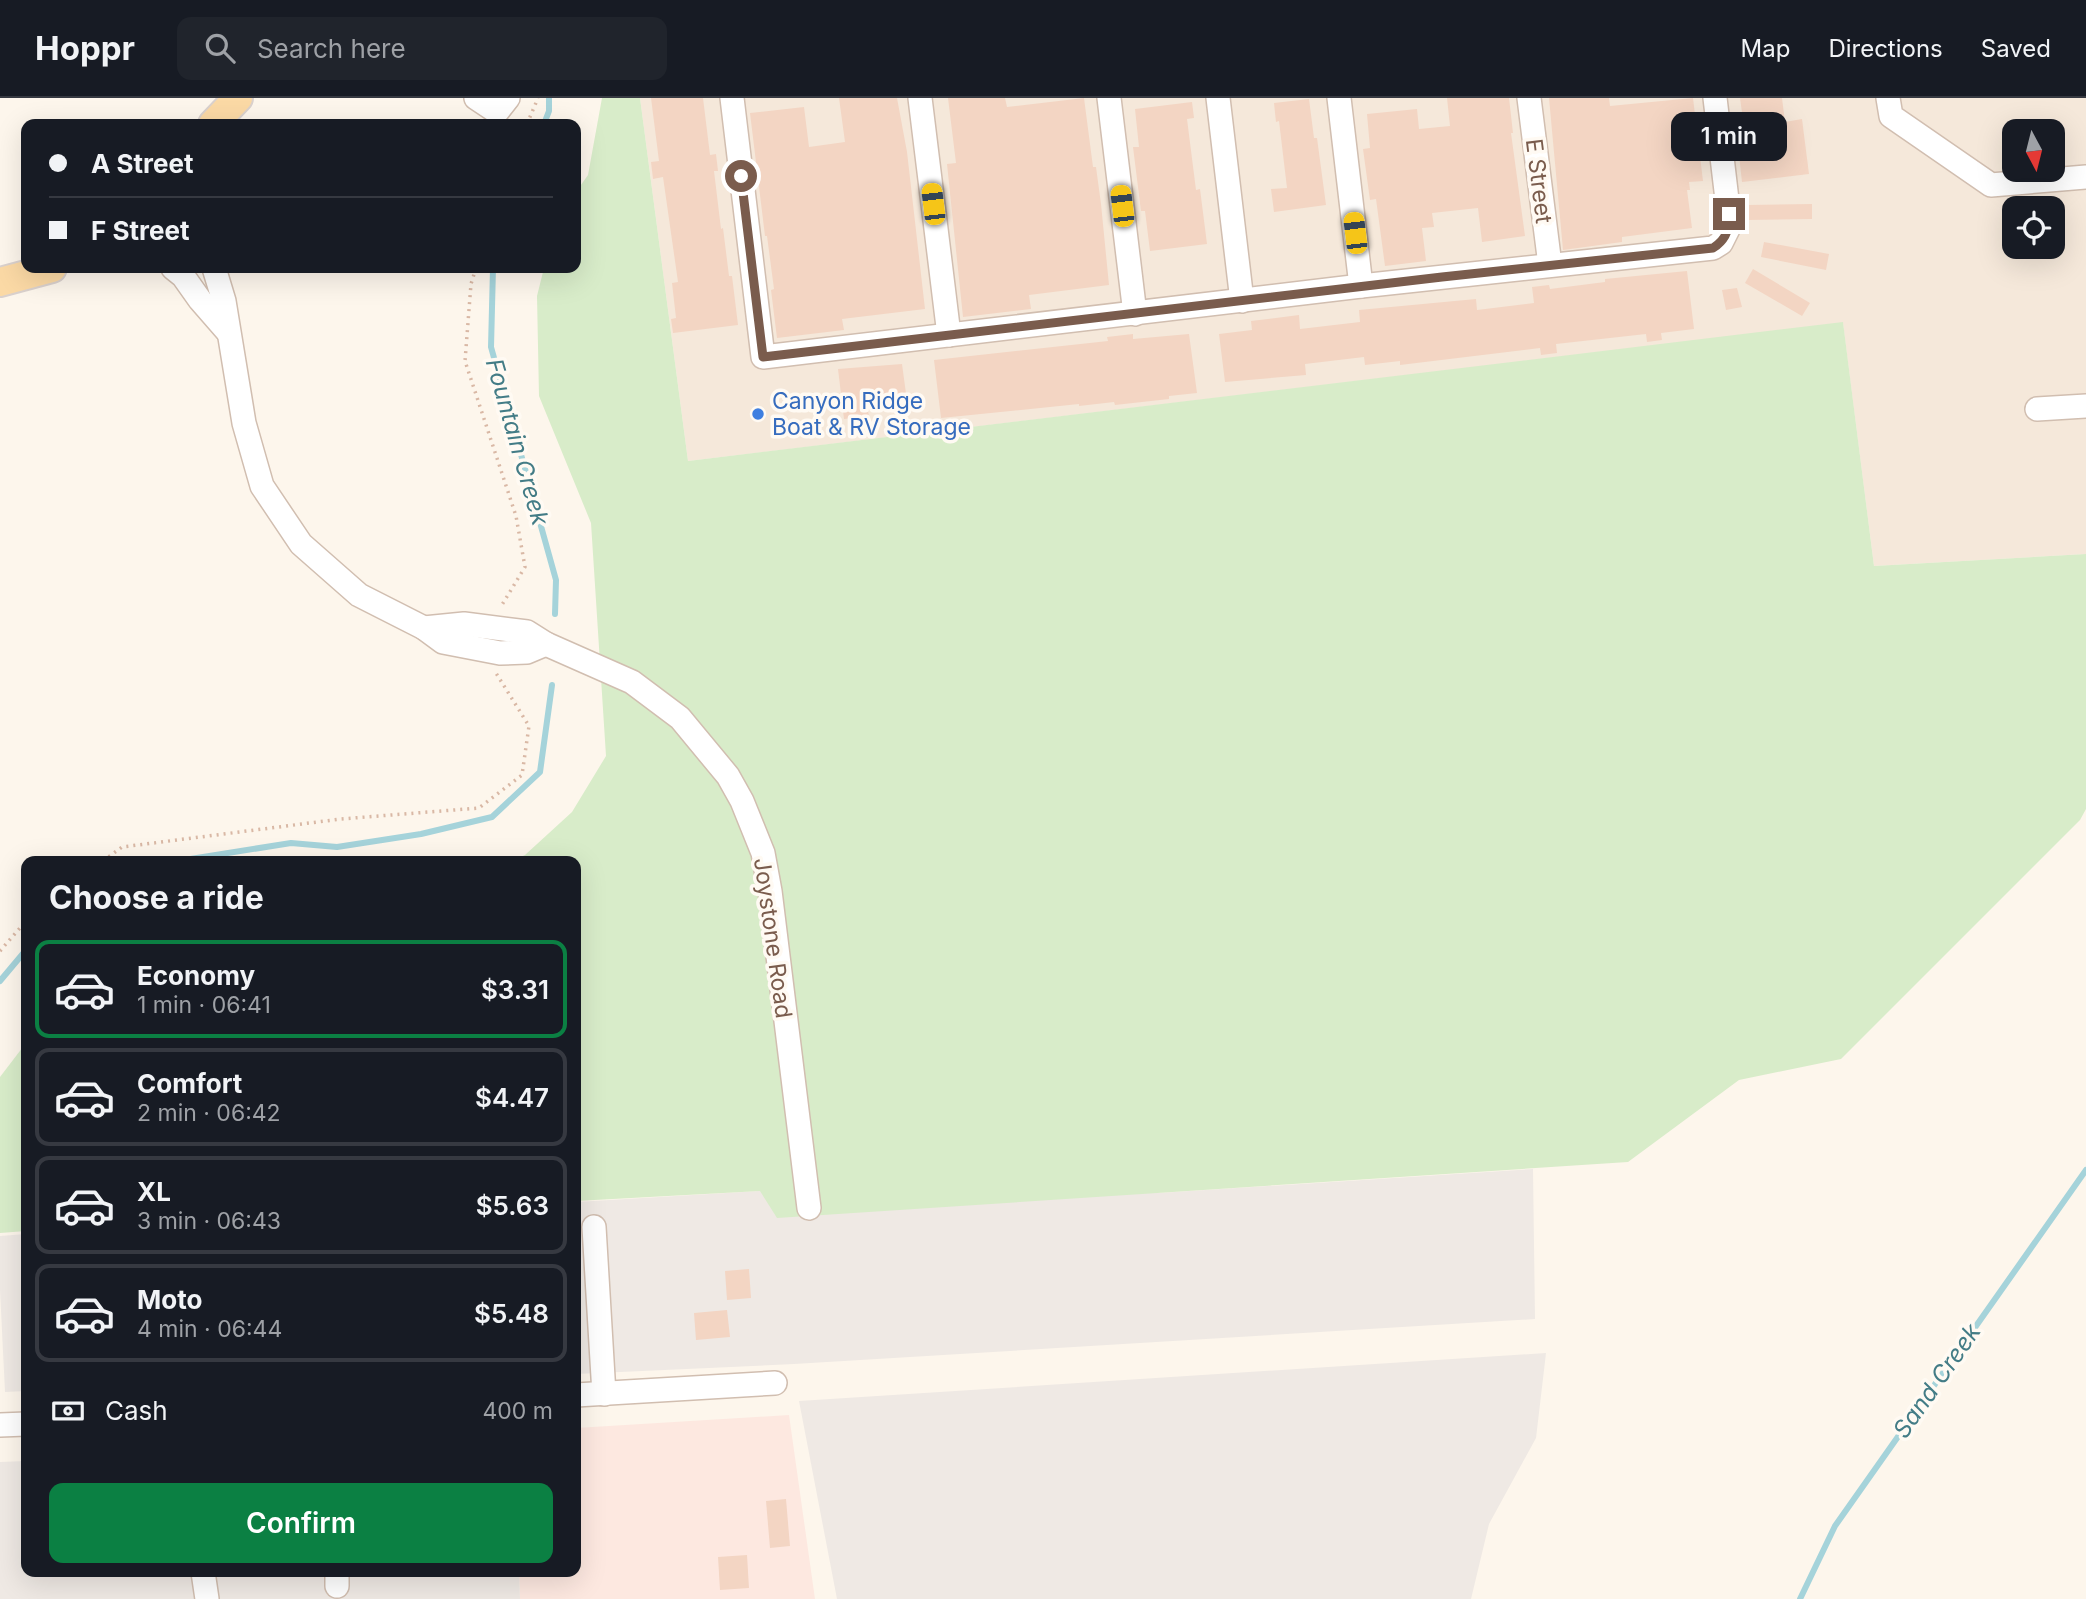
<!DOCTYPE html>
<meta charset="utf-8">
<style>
:root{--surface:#171b24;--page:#20242c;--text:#f1f3f6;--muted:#9ea1a6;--line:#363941;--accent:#0b8043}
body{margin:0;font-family:Inter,sans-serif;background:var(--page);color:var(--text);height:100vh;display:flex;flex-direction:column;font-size:26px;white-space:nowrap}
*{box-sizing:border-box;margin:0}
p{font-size:23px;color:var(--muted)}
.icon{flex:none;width:38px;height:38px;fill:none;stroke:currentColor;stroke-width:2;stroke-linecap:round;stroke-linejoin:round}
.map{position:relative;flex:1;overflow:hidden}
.details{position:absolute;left:21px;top:758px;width:560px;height:721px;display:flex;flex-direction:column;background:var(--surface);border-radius:14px;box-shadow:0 7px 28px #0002}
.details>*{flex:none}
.top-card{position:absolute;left:21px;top:21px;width:560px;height:154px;border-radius:14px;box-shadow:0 7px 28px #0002;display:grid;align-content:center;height:154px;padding:0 28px;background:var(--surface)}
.needle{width:46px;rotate:173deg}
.buttons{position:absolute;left:2002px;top:21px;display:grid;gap:14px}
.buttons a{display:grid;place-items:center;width:63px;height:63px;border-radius:14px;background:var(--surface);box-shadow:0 7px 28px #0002;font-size:35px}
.end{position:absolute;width:32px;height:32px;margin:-16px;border:9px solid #7a5c4d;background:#fff;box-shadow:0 0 0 4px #fff}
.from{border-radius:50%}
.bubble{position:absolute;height:49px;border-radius:14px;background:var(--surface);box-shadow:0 7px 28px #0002;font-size:23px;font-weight:600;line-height:49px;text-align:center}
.car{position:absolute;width:21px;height:42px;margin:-21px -10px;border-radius:9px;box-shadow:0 0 5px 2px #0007;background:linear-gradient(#f5c518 24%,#345 0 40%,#f5c518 0 76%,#345 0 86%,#f5c518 0)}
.top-card b{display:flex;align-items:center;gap:24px;height:66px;font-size:26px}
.top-card b+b{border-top:2px solid var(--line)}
.top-card i{width:18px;height:18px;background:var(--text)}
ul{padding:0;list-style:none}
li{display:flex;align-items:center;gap:21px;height:98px;margin:0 14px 10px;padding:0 14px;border:4px solid var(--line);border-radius:14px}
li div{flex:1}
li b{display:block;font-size:26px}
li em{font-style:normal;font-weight:600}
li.active{border-color:var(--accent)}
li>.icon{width:63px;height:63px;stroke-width:1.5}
h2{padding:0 28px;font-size:32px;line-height:84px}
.pay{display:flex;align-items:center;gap:18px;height:77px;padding:0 28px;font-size:26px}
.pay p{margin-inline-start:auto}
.action{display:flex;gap:14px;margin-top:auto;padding:14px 28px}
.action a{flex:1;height:80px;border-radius:14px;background:var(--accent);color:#fff;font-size:28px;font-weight:600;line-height:80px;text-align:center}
header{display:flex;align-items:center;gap:42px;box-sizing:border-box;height:98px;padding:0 35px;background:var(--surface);border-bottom:2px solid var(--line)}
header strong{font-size:33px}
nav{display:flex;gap:38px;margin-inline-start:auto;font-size:24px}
.search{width:490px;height:63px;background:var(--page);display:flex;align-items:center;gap:18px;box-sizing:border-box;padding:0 24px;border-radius:14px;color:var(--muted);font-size:26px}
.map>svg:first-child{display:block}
.residential{fill:#f5e8da;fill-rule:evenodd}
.commercial{fill:#fde8e0}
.industrial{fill:#efe9e4}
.green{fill:#d8ecc9}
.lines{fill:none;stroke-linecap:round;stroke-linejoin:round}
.stream{stroke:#a5d3da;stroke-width:6}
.building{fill:#f3d5c3}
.minor-casing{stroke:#d1beb0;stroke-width:26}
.major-casing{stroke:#dad1cd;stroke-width:32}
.path{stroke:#d9b8a5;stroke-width:3.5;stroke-dasharray:2 5;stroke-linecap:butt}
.minor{stroke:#fff;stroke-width:23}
.major{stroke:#fbd9a5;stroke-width:28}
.route{stroke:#7a5c4d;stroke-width:9}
.shop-dot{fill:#3f7fe0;stroke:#fffaf3;stroke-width:2.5}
.labels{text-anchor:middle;stroke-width:7;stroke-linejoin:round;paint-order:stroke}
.street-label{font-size:23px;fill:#7a5c4d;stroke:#fffaf3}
.shop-label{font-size:23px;fill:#366cbe;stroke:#fffaf3;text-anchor:start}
.water-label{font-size:24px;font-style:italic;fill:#437c86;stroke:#fffaf3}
</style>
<header>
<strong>Hoppr</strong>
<div class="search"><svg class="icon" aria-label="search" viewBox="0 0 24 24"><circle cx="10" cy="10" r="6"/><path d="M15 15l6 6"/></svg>Search here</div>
<nav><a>Map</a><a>Directions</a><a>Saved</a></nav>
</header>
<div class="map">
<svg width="2086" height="1501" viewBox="0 0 2086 1501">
<rect width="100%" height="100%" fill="#fdf6ec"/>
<path class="residential" d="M640,0H2086V456L1874,468L1843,225L688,363ZM2014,33H2053V72H2014ZM2014,110H2053V149H2014Z"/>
<polygon class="commercial" points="789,1317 815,1501 520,1501 519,1474 576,1474 576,1330"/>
<g class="industrial">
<polygon points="1533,1071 1535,1221 794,1266 576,1276 576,1104 760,1093 1159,1095"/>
<polygon points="26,1136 26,1293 5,1294 0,1192 0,1138"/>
<polygon points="1546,1255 1536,1340 1489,1426 1471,1501 837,1501 799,1303"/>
<polygon points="26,1363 26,1474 519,1474 520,1501 0,1501 0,1364"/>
</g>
<g class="green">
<polygon points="602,0 640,0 688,363 1843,224 1874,468 2086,456 2086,711 2080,722 1841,961 1739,982 1628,1064 777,1120 760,1093 576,1103 576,763 512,763 525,757 572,714 606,658 591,425 539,298 537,198 544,170 576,170 576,94 588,77"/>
<polygon points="26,945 26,1133 0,1135 0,979"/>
</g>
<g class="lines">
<g class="stream">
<polyline points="544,26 549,13 549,0"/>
<polyline points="493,170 491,249 556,482 555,516"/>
<polyline points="178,763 291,745 337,749 421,736 492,719 540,674 552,587"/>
<polyline points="0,883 26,852"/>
<polyline points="1800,1501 1835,1428 2086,1072"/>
</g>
</g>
<g class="building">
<polygon points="651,0 703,0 710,57 716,56 718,73 714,73 721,131 723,130 729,178 732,178 738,227 673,235 671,221 676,220 672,185 678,184 663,79 653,81 651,64 659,63"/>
<polygon points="839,0 897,0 907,54 925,211 842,221 844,232 777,240 771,192 774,191 767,138 765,138 750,15 804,9 809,49 845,44"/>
<polygon points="948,0 1005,0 1007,9 1084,0 1093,69 1096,69 1101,106 1109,187 1029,197 1031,211 963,219 947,66 956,65"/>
<polygon points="1447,0 1509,0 1513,35 1511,35 1525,138 1482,144 1478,110 1432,115 1434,129 1422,130 1426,163 1385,168 1376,101 1370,102 1363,51 1370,50 1367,16 1417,11 1419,31 1450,28"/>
<polygon points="1549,0 1609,0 1610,8 1693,0 1703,83 1689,84 1690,92 1687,92 1692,130 1622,139 1622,144 1563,152"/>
<polygon points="1740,0 1782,0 1785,24 1802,21 1809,76 1742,84 1736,30 1744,29"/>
<polygon points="1309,1 1314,40 1317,40 1326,107 1274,114 1271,91 1287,90 1279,23 1276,24 1274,5"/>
<polygon points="1192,4 1194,20 1187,21 1196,92 1200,91 1207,146 1150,153 1145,113 1141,113 1133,49 1139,49 1135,11"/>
<polygon points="1812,106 1812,121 1747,122 1747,107"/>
<polygon points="1764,144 1829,156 1826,172 1761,159"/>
<polygon points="1753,171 1810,205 1802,218 1745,185"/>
<polygon points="1687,173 1694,231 1661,235 1662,242 1647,244 1646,236 1556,246 1557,255 1541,257 1540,250 1400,267 1400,263 1365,267 1364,259 1305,266 1306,277 1225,284 1219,236 1252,232 1251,223 1299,217 1300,231 1360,224 1359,212 1476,201 1477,212 1534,205 1532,189 1549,187 1550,191 1605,184 1605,181"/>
<polygon points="1737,190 1742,209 1726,212 1722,192"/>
<polygon points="1133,236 1133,241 1189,236 1197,295 1169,298 1169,301 1115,307 1114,304 1079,308 1079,306 941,320 934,262 1108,243 1107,239"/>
<polygon points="902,266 907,303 867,308 869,318 844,321 838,271"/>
<polygon points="749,1171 751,1200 727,1202 725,1173"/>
<polygon points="727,1212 730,1239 696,1242 694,1215"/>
<polygon points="786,1401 790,1448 770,1450 766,1403"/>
<polygon points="747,1457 749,1490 720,1492 718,1459"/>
</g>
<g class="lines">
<g class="minor-casing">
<g id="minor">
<polyline points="476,0 497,14 508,0"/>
<polyline points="732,0 763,259 1361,188 1713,150 1721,145 1730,127 1715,0"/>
<polyline points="920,0 949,237"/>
<polyline points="1109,0 1135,216"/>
<polyline points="1218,0 1242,203"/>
<polyline points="1339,0 1361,188"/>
<polyline points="1529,0 1550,167"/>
<polyline points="1888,0 1891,18 1991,87 2086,79"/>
<polyline points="173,170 183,178 200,202 227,233"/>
<polyline points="214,170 224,203 244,325 262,388 301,446 359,497 424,530 443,544 500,555 527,554 546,546"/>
<polyline points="2037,311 2086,308"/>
<polyline points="424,530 464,526 527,534 546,546 632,584 680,620 728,678 742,703 763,755 770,793 809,1110"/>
<polyline points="594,1129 604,1296"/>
<polyline points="576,1297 775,1285"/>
<polyline points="0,1327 26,1326"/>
<polyline points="203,1474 207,1501"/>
<polyline points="337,1474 337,1488"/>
</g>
</g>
<g class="major-casing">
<g id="major">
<polyline points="213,26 238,0"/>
<polyline points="0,184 52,170"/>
</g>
</g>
<g class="path">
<polyline points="527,26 538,0"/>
<polyline points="476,170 471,186 465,263 516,418 525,469 500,510"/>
<polyline points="103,763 122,749 341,721 479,710 522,677 529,628 496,575"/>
<polyline points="0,853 26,823"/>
</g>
<use href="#minor" class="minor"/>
<use href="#major" class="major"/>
</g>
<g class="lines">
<path class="route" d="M741,78L763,259L1442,179L1713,150C1726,142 1730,131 1729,116"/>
</g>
<circle class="shop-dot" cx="758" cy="316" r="7"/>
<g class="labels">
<g class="street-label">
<text transform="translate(1539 83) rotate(83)" y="8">E Street</text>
<text transform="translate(773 840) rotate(82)" y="8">Joystone Road</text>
</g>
<g class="shop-label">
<text x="772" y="311">Canyon Ridge<tspan x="772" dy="26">Boat &amp; RV Storage</tspan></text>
</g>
<g class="water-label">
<text transform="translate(517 344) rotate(74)" y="8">Fountain Creek</text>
<text transform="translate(1937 1283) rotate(-55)" y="8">Sand Creek</text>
</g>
</g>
</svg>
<div class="buttons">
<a><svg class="needle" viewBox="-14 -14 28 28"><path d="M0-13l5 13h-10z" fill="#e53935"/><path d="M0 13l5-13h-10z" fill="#9ea1a6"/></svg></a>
<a><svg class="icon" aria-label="locate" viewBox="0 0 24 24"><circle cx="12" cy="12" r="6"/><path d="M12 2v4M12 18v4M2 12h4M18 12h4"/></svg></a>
</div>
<i class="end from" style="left:741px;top:78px"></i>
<i class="end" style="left:1729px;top:116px"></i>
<div class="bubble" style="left:1671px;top:14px;width:116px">1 min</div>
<i class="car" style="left:933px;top:106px;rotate:353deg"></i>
<i class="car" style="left:1122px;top:108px;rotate:353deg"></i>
<i class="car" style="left:1355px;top:135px;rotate:353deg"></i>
<div class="top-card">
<b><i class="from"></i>A Street</b>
<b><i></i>F Street</b>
</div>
<section class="details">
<h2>Choose a ride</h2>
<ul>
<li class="active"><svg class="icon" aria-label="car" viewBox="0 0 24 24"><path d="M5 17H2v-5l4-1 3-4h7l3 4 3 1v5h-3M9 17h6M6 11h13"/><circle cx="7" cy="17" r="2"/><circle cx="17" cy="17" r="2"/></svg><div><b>Economy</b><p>1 min · 06:41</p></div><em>$3.31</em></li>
<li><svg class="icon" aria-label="car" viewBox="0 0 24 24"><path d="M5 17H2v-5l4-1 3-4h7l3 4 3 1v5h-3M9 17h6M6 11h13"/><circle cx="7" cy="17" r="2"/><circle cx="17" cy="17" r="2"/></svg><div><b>Comfort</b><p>2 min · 06:42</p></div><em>$4.47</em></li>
<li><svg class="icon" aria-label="car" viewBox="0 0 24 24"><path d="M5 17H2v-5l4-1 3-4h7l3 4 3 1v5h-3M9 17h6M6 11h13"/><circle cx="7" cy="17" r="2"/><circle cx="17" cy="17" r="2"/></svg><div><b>XL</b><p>3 min · 06:43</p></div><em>$5.63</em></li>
<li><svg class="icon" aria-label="car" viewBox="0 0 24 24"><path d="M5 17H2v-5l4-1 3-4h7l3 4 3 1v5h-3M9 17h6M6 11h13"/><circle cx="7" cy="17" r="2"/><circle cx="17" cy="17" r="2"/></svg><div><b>Moto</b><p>4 min · 06:44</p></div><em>$5.48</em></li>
</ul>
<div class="pay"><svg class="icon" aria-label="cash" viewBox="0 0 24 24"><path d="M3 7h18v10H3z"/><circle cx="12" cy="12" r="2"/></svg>Cash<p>400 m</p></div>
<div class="action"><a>Confirm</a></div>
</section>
</div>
